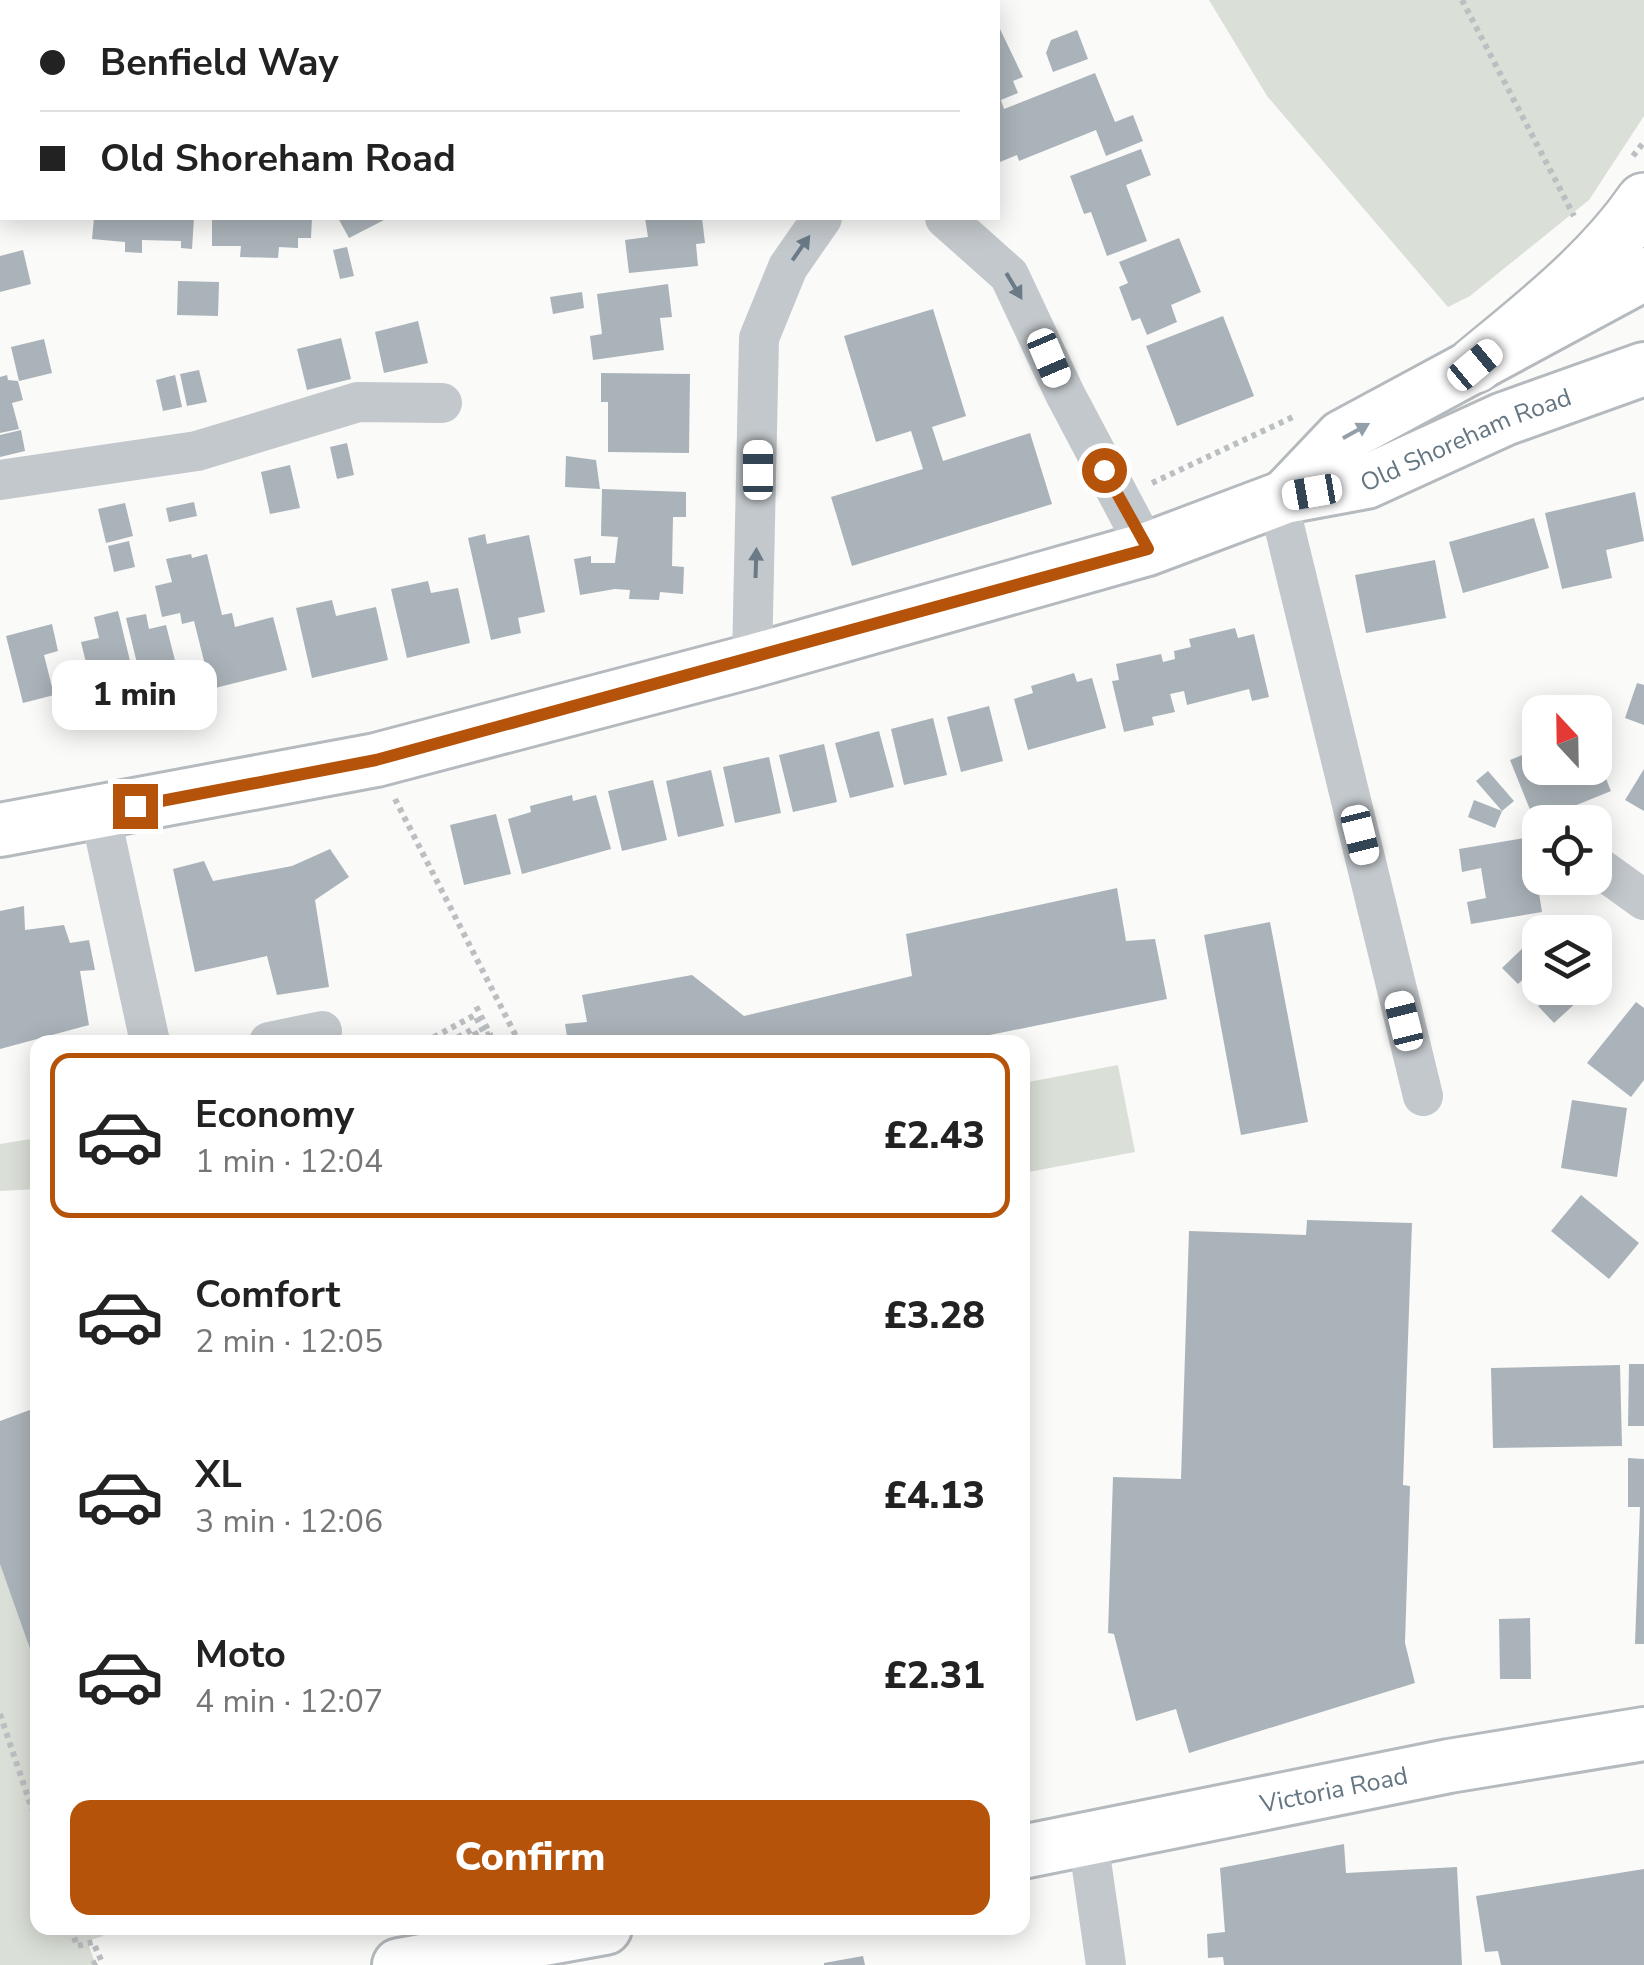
<!DOCTYPE html>
<meta charset="utf-8">
<style>
:root{--surface:#fff;--page:#f2f2f2;--text:#222;--muted:#767676;--line:#e0e0e0;--accent:#b45309}
body{margin:0;font-family:"Nunito Sans",sans-serif;background:var(--page);color:var(--text);height:100vh;display:flex;flex-direction:column;font-size:38px;white-space:nowrap}
*{box-sizing:border-box;margin:0}
p{font-size:32px;color:var(--muted)}
.icon{flex:none;width:55px;height:55px;fill:none;stroke:currentColor;stroke-width:2;stroke-linecap:round;stroke-linejoin:round}
.map{position:relative;flex:1;overflow:hidden}
.sheet{position:absolute;left:30px;top:1035px;width:1000px;height:900px;display:flex;flex-direction:column;background:var(--surface);border-radius:20px;box-shadow:0 5px 25px #0003}
.sheet>*{flex:none}
.top-card{position:absolute;left:0px;top:0px;width:1000px;height:220px;box-shadow:0 5px 25px #0003;display:grid;align-content:center;height:220px;padding:0 40px;background:var(--surface)}
.needle{width:65px;rotate:338deg}
.tools{position:absolute;left:1522px;top:695px;display:grid;gap:20px}
.tools a{display:grid;place-items:center;width:90px;height:90px;border-radius:20px;background:var(--surface);box-shadow:0 5px 25px #0003;font-size:50px}
.end{position:absolute;width:45px;height:45px;margin:-22px;border:12px solid #b45309;background:#fff;box-shadow:0 0 0 5px #fff}
.from{border-radius:50%}
.bubble{position:absolute;height:70px;border-radius:20px;background:var(--surface);box-shadow:0 5px 25px #0003;font-size:32px;font-weight:800;line-height:70px;text-align:center}
.car{position:absolute;width:30px;height:60px;margin:-30px -15px;border-radius:12px;box-shadow:0 0 8px 2px #0007;background:linear-gradient(#fff 24%,#345 0 40%,#fff 0 76%,#345 0 86%,#fff 0)}
.top-card b{display:flex;align-items:center;gap:35px;height:95px;font-size:38px}
.top-card b+b{border-top:2px solid var(--line)}
.top-card i{width:25px;height:25px;background:var(--text)}
ul{padding:18px 0 0;list-style:none}
li{display:flex;align-items:center;gap:30px;height:165px;margin:0 20px 15px;padding:0 20px;border:5px solid transparent;border-radius:20px}
li div{flex:1}
li b{display:block;font-size:38px}
li em{font-style:normal;font-weight:800}
li.selected{border-color:var(--accent)}
li>.icon{width:90px;height:90px;stroke-width:1.5}
.cta{display:flex;gap:20px;margin-top:auto;padding:20px 40px}
.cta a{flex:1;height:115px;border-radius:20px;background:var(--accent);color:#fff;font-size:40px;font-weight:800;line-height:115px;text-align:center}
.map>svg:first-child{display:block}
.green{fill:#dadfd7}
.building{fill:#aab3b9}
.lines{fill:none;stroke-linecap:round;stroke-linejoin:round}
.major-casing{stroke:#b5babe;stroke-width:58}
.highway-casing{stroke:#b4b9bd;stroke-width:60}
.path{stroke:#bbbfc2;stroke-width:6;stroke-dasharray:5 5;stroke-linecap:butt}
.minor{stroke:#c3c8cc;stroke-width:40}
.major{stroke:#fff;stroke-width:52}
.highway{stroke:#fff;stroke-width:55}
.oneway{fill:#6a7a87}
.oneway2{fill:#939fa8}
.route{stroke:#b45309;stroke-width:12}
.labels{text-anchor:middle;stroke-width:10;stroke-linejoin:round;paint-order:stroke}
.street-label{font-size:25px;fill:#657683;stroke:#fff}
</style>
<div class="map">
<svg width="1644" height="1965" viewBox="0 0 1644 1965">
<rect width="100%" height="100%" fill="#fafaf8"/>
<g class="green">
<polygon points="1209,0 1644,0 1644,116 1589,200 1470,296 1448,307 1267,96"/>
<polygon points="1118,1065 1135,1152 1023,1173 1023,1083"/>
<polygon points="37,1138 37,1189 0,1191 0,1144"/>
<polygon points="0,1563 37,1670 38,1928 104,1928 103,1936 87,1941 96,1965 0,1965"/>
</g>
<g class="building">
<polygon points="998,25 1023,77 1013,81 1018,93 1001,100 1004,109 1095,73 1115,122 1133,115 1143,141 1106,156 1096,130 1019,161 1017,155 1000,162"/>
<polygon points="1077,30 1088,59 1053,72 1046,53 1051,40"/>
<polygon points="1141,149 1151,175 1126,185 1147,241 1107,256 1091,212 1084,214 1070,176"/>
<polygon points="94,218 194,218 192,249 181,248 181,241 142,240 142,253 125,252 125,242 92,239"/>
<polygon points="212,218 312,218 311,238 298,238 298,248 279,247 278,258 240,257 241,246 212,246"/>
<polygon points="338,218 388,218 349,238"/>
<polygon points="645,218 702,218 705,243 696,244 698,266 629,273 625,240 648,237"/>
<polygon points="1179,238 1201,292 1171,305 1177,322 1147,335 1140,318 1132,321 1119,287 1128,283 1119,262"/>
<polygon points="347,247 354,276 340,279 333,250"/>
<polygon points="23,250 31,284 0,292 0,256"/>
<polygon points="178,281 219,282 218,316 177,315"/>
<polygon points="668,284 672,317 660,318 664,350 593,360 590,336 602,334 597,294"/>
<polygon points="582,292 584,308 553,314 550,297"/>
<polygon points="933,309 966,416 932,427 943,461 1030,433 1052,504 852,566 831,497 923,469 911,431 876,442 844,336"/>
<polygon points="1223,316 1254,396 1177,426 1146,346"/>
<polygon points="418,321 428,363 384,373 375,332"/>
<polygon points="341,338 351,379 307,390 297,349"/>
<polygon points="44,339 52,373 19,381 11,347"/>
<polygon points="199,370 207,402 187,406 180,374"/>
<polygon points="601,373 690,374 689,453 608,452 608,402 601,402"/>
<polygon points="7,375 8,380 18,381 23,400 12,403 19,429 0,433 0,377"/>
<polygon points="175,375 182,407 163,411 156,380"/>
<polygon points="21,430 25,451 0,457 0,435"/>
<polygon points="347,443 354,475 337,479 330,447"/>
<polygon points="566,456 596,460 600,489 565,487"/>
<polygon points="290,465 300,508 270,514 261,472"/>
<polygon points="602,489 686,492 686,517 673,517 672,566 684,567 683,594 660,592 659,600 629,599 630,590 615,589 580,595 574,559 591,556 591,563 615,563 618,537 601,536"/>
<polygon points="1635,492 1644,541 1606,550 1612,578 1562,589 1545,513"/>
<polygon points="194,502 197,516 169,522 166,508"/>
<polygon points="125,503 133,536 106,543 98,509"/>
<polygon points="1534,518 1549,568 1463,593 1449,542"/>
<polygon points="485,534 487,544 529,535 545,612 518,618 521,633 491,640 468,538"/>
<polygon points="129,541 135,567 114,572 108,546"/>
<polygon points="191,554 192,558 207,554 222,615 232,613 235,627 273,617 287,670 211,689 194,621 182,624 180,613 162,617 155,586 172,582 166,559"/>
<polygon points="1435,560 1446,618 1366,633 1355,575"/>
<polygon points="428,581 431,593 458,588 470,643 407,658 391,589"/>
<polygon points="332,600 336,616 376,607 388,660 312,678 296,608"/>
<polygon points="118,611 137,690 95,700 81,642 99,638 94,617"/>
<polygon points="146,614 149,629 166,625 181,684 144,692 126,618"/>
<polygon points="52,624 58,651 44,655 54,695 23,703 6,636"/>
<polygon points="1235,628 1238,638 1254,634 1269,697 1252,701 1249,689 1187,705 1184,691 1170,694 1175,712 1152,717 1154,725 1124,732 1112,681 1119,680 1116,664 1161,654 1163,662 1175,659 1174,651 1191,647 1189,639"/>
<polygon points="1074,673 1077,682 1092,678 1106,728 1028,750 1014,699 1033,693 1031,686"/>
<polygon points="1637,683 1644,685 1644,725 1625,718"/>
<polygon points="989,706 1003,761 961,772 947,717"/>
<polygon points="933,718 947,775 904,785 891,729"/>
<polygon points="879,731 894,787 850,798 835,743"/>
<polygon points="824,744 837,802 793,812 779,755"/>
<polygon points="1540,748 1540,768 1595,768 1595,751 1611,791 1535,822 1510,760"/>
<polygon points="769,757 781,813 735,823 723,767"/>
<polygon points="1644,769 1644,811 1625,800"/>
<polygon points="711,770 724,826 678,837 666,781"/>
<polygon points="1488,771 1514,801 1502,811 1476,781"/>
<polygon points="653,780 667,840 622,851 608,791"/>
<polygon points="572,795 573,801 596,795 611,849 522,874 508,819 531,812 530,806"/>
<polygon points="1474,800 1502,811 1495,828 1468,817"/>
<polygon points="496,814 511,874 464,885 450,825"/>
<polygon points="1530,837 1542,912 1471,924 1467,902 1486,898 1481,868 1462,872 1459,849"/>
<polygon points="330,849 349,877 315,900 329,987 277,995 267,956 195,972 173,869 204,861 213,881 292,866"/>
<polygon points="1117,888 1126,941 1155,939 1167,999 955,1042 568,1042 565,1024 587,1022 582,995 692,975 744,1016 912,976 906,934"/>
<polygon points="24,906 25,930 64,925 70,943 89,940 95,970 80,971 89,1025 0,1049 0,911"/>
<polygon points="1554,918 1568,932 1540,932 1540,980 1532,971 1518,984 1502,968"/>
<polygon points="1270,922 1308,1122 1241,1135 1204,935"/>
<polygon points="1547,988 1592,988 1554,1023 1538,1006 1553,993"/>
<polygon points="1636,1002 1644,1008 1644,1080 1631,1097 1587,1063"/>
<polygon points="1572,1100 1627,1108 1617,1177 1561,1168"/>
<polygon points="1581,1195 1639,1243 1609,1279 1551,1231"/>
<polygon points="1307,1220 1412,1223 1403,1485 1410,1486 1405,1643 1415,1683 1189,1753 1176,1709 1136,1721 1114,1634 1108,1633 1113,1477 1181,1479 1189,1231 1306,1235"/>
<polygon points="1629,1364 1644,1364 1644,1426 1628,1426"/>
<polygon points="1620,1365 1622,1446 1493,1448 1491,1368"/>
<polygon points="38,1407 38,1669 37,1669 0,1564 0,1421"/>
<polygon points="1628,1458 1644,1459 1644,1644 1635,1644 1640,1507 1628,1507"/>
<polygon points="1530,1618 1531,1679 1500,1679 1499,1619"/>
<polygon points="1344,1844 1346,1873 1457,1867 1462,1965 1224,1965 1223,1957 1208,1958 1207,1934 1225,1932 1220,1868"/>
<polygon points="1644,1869 1644,1965 1501,1965 1498,1951 1485,1952 1476,1896"/>
<polygon points="863,1956 865,1965 824,1965 824,1963"/>
</g>
<g class="lines">
<g class="major-casing">
<g id="major">
<polyline points="1285,497 1342,437 1644,274"/>
<path id="s1" d="M0,830L376,760L752,661L1147,549L1285,497L1366,482L1504,419L1644,369"/>
<path id="s2" d="M1022,1852L1449,1766L1644,1734"/>
<polyline points="399,1965 605,1928"/>
</g>
</g>
<g class="highway-casing">
<path id="highway" d="M1475,365C1535,315 1599,266 1644,201"/>
</g>
<g class="path">
<polyline points="1462,0 1574,216"/>
<polyline points="1633,156 1644,142"/>
<polyline points="1152,483 1295,416"/>
<polyline points="395,799 519,1042"/>
<polyline points="410,1038 413,1042"/>
<polyline points="425,1042 475,1015 485,1035 490,1034 474,1002"/>
<polyline points="449,1042 473,1029 480,1042"/>
<polyline points="0,1714 38,1827"/>
<polyline points="71,1928 77,1946 93,1942 101,1960 91,1965"/>
</g>
<g class="minor">
<polyline points="829,0 830,2"/>
<polyline points="0,146 2,146"/>
<polyline points="945,218 1009,275 1065,394 1147,549"/>
<polyline points="0,480 197,451 358,402 442,403"/>
<polyline points="1278,501 1423,1096"/>
<polyline points="752,661 759,338 788,267 822,218"/>
<polyline points="100,813 150,1042"/>
<polyline points="1601,869 1644,900"/>
<polyline points="269,1042 322,1031"/>
<polyline points="1088,1840 1106,1965"/>
</g>
<use href="#major" class="major"/>
<use href="#highway" class="highway"/>
</g>
<defs><path id="oneway-solid" d="M-6-.8H1V-3.2L6.5 0L1 3.2V.8H-6Z" transform="scale(2.5)"/></defs>
<g class="oneway">
<use href="#oneway-solid" transform="translate(801 248) rotate(-55)"/>
<use href="#oneway-solid" transform="translate(1014 286) rotate(59)"/>
<use href="#oneway-solid" transform="translate(756 563) rotate(-88)"/>
</g>
<use class="oneway2" href="#oneway-solid" transform="translate(1356 431) rotate(-29)"/>
<g class="lines">
<polyline class="route" points="135,806 376,760 1148,549 1104,470"/>
</g>
<g class="labels">
<g class="street-label">
<text dy="9" stroke="none"><textPath href="#s1" startOffset="1520">Old Shoreham Road</textPath></text>
<text dy="9" stroke="none"><textPath href="#s2" startOffset="318">Victoria Road</textPath></text>
</g>
</g>
</svg>
<div class="tools">
<a><svg class="needle" viewBox="-14 -14 28 28"><path d="M0-13l5 13h-10z" fill="#e53935"/><path d="M0 13l5-13h-10z" fill="#767676"/></svg></a>
<a><svg class="icon" aria-label="locate" viewBox="0 0 24 24"><circle cx="12" cy="12" r="6"/><path d="M12 2v4M12 18v4M2 12h4M18 12h4"/></svg></a>
<a><svg class="icon" aria-label="layers" viewBox="0 0 24 24"><path d="M12 4l9 5-9 5-9-5zM3 14l9 5 9-5"/></svg></a>
</div>
<i class="end from" style="left:1104px;top:470px"></i>
<i class="end" style="left:135px;top:806px"></i>
<div class="bubble" style="left:52px;top:660px;width:165px">1 min</div>
<i class="car" style="left:1049px;top:358px;rotate:157deg"></i>
<i class="car" style="left:1475px;top:365px;rotate:50deg"></i>
<i class="car" style="left:758px;top:470px;rotate:0deg"></i>
<i class="car" style="left:1312px;top:492px;rotate:260deg"></i>
<i class="car" style="left:1360px;top:835px;rotate:166deg"></i>
<i class="car" style="left:1404px;top:1021px;rotate:346deg"></i>
<div class="top-card">
<b><i class="from"></i>Benfield Way</b>
<b><i></i>Old Shoreham Road</b>
</div>
<section class="sheet">
<ul>
<li class="selected"><svg class="icon" aria-label="car" viewBox="0 0 24 24"><path d="M5 17H2v-5l4-1 3-4h7l3 4 3 1v5h-3M9 17h6M6 11h13"/><circle cx="7" cy="17" r="2"/><circle cx="17" cy="17" r="2"/></svg><div><b>Economy</b><p>1 min · 12:04</p></div><em>£2.43</em></li>
<li><svg class="icon" aria-label="car" viewBox="0 0 24 24"><path d="M5 17H2v-5l4-1 3-4h7l3 4 3 1v5h-3M9 17h6M6 11h13"/><circle cx="7" cy="17" r="2"/><circle cx="17" cy="17" r="2"/></svg><div><b>Comfort</b><p>2 min · 12:05</p></div><em>£3.28</em></li>
<li><svg class="icon" aria-label="car" viewBox="0 0 24 24"><path d="M5 17H2v-5l4-1 3-4h7l3 4 3 1v5h-3M9 17h6M6 11h13"/><circle cx="7" cy="17" r="2"/><circle cx="17" cy="17" r="2"/></svg><div><b>XL</b><p>3 min · 12:06</p></div><em>£4.13</em></li>
<li><svg class="icon" aria-label="car" viewBox="0 0 24 24"><path d="M5 17H2v-5l4-1 3-4h7l3 4 3 1v5h-3M9 17h6M6 11h13"/><circle cx="7" cy="17" r="2"/><circle cx="17" cy="17" r="2"/></svg><div><b>Moto</b><p>4 min · 12:07</p></div><em>£2.31</em></li>
</ul>
<div class="cta"><a>Confirm</a></div>
</section>
</div>
